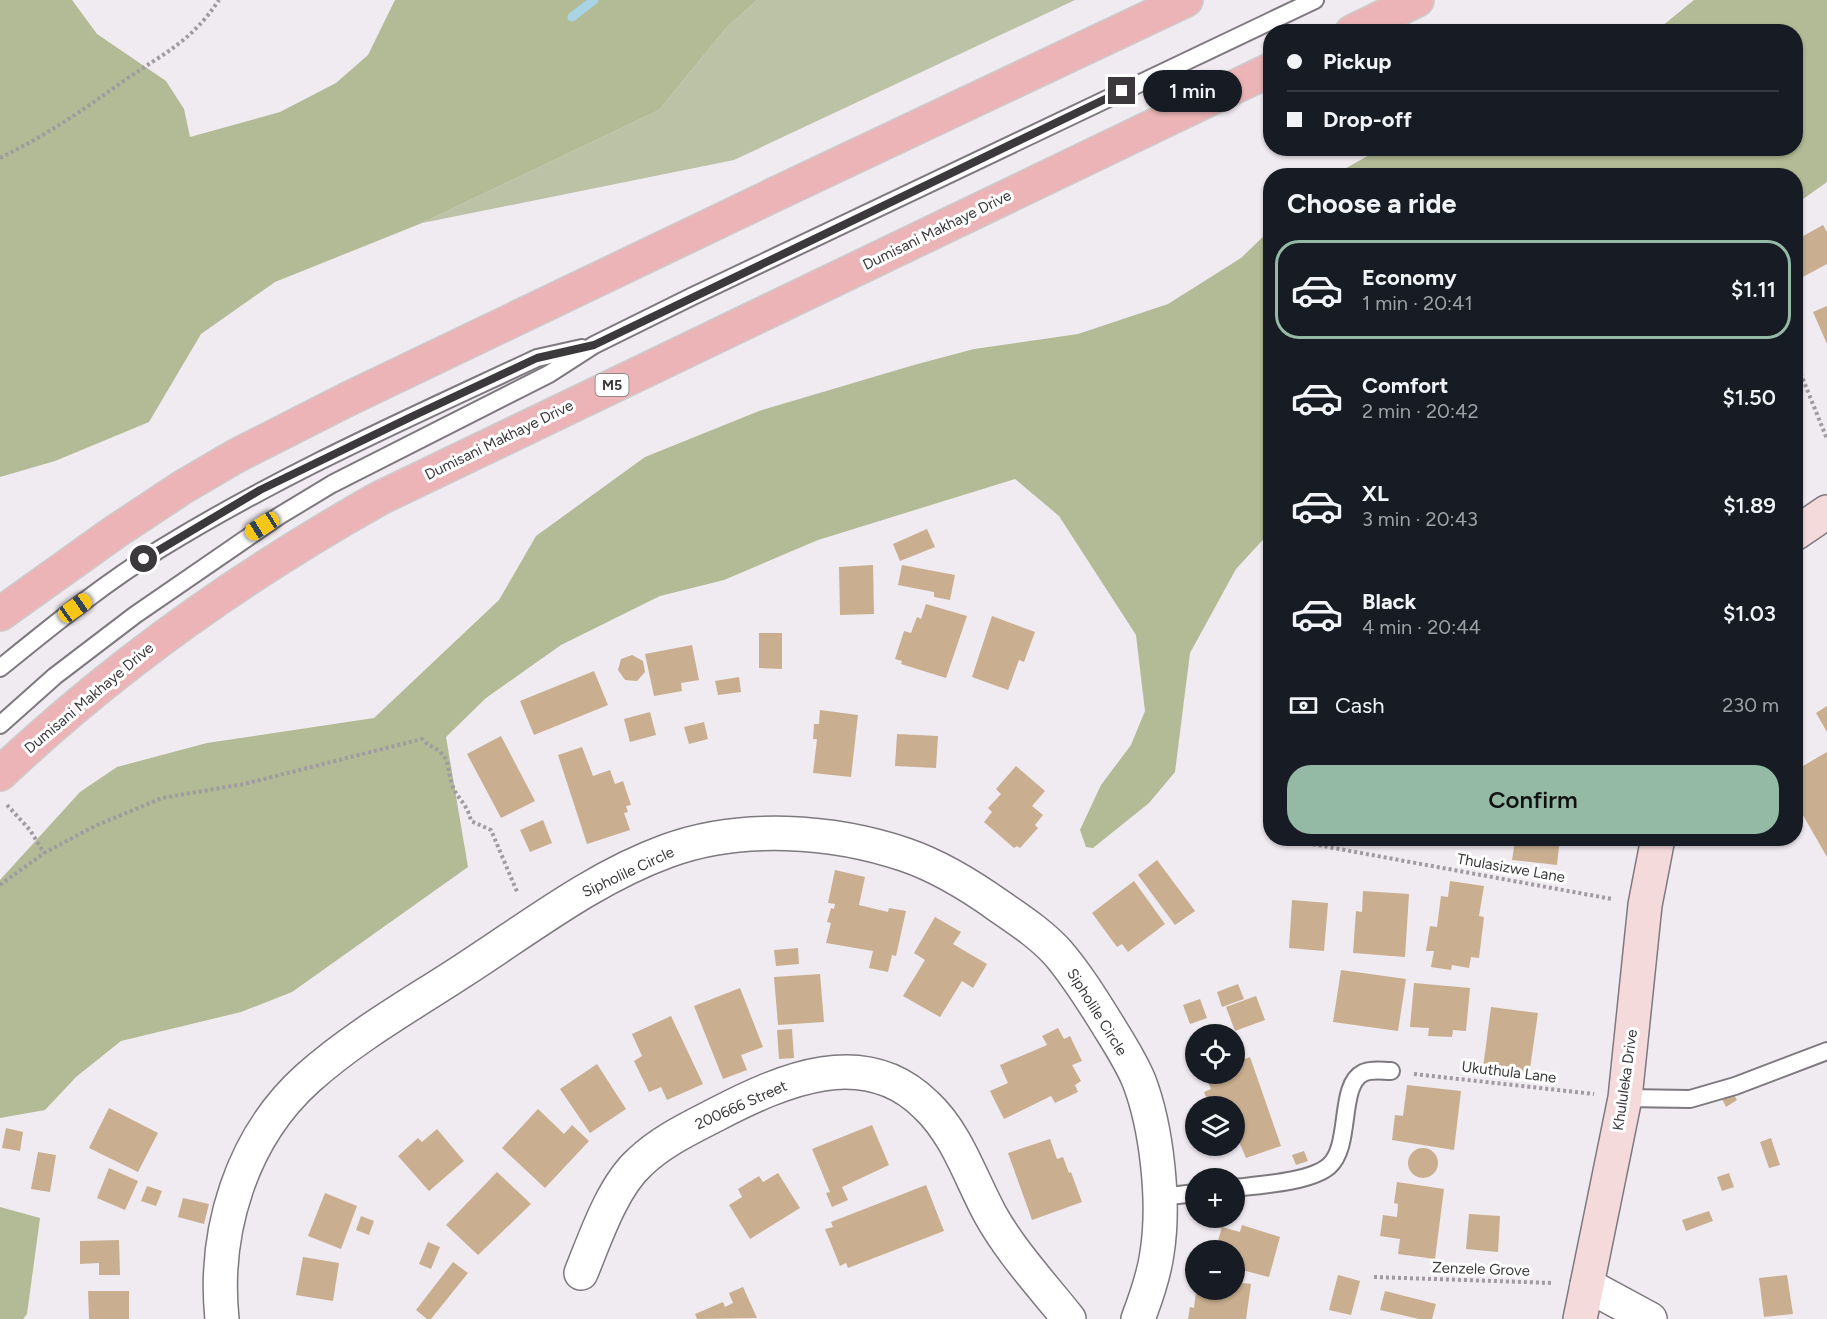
<!DOCTYPE html>
<meta charset="utf-8">
<style>
:root{--surface:#171b24;--page:#242831;--text:#f1f3f6;--muted:#9ea1a6;--line:#363941;--accent:#94baa6}
body{margin:0;font-family:Figtree,sans-serif;background:var(--page);color:var(--text);height:100vh;display:flex;flex-direction:column;font-size:22px;white-space:nowrap}
*{box-sizing:border-box;margin:0}
p{font-size:20px;color:var(--muted)}
.icon{flex:none;width:33px;height:33px;fill:none;stroke:currentColor;stroke-width:2;stroke-linecap:round;stroke-linejoin:round}
.map{position:relative;flex:1;overflow:hidden}
.panel{position:absolute;left:1263px;top:168px;width:540px;height:678px;display:flex;flex-direction:column;background:var(--surface);border-radius:24px;box-shadow:0 2px 4px #0004}
.panel>*{flex:none}
.hud{position:absolute;left:1263px;top:24px;width:540px;height:132px;border-radius:24px;box-shadow:0 2px 4px #0004;display:grid;align-content:center;height:132px;padding:0 24px;background:var(--surface)}
.fabs{position:absolute;left:1185px;top:1024px;display:grid;gap:12px}
.fabs a{display:grid;place-items:center;width:60px;height:60px;border-radius:50%;background:var(--surface);box-shadow:0 2px 4px #0004;font-size:30px}
.end{position:absolute;width:27px;height:27px;margin:-14px;border:8px solid #3b393c;background:#fff;box-shadow:0 0 0 3px #fff}
.from{border-radius:50%}
.bubble{position:absolute;height:42px;border-radius:21px;background:var(--surface);box-shadow:0 2px 4px #0004;font-size:20px;font-weight:600;line-height:42px;text-align:center}
.car{position:absolute;width:18px;height:36px;margin:-18px -9px;border-radius:8px;box-shadow:0 0 4px 2px #0007;background:linear-gradient(#f5c518 24%,#345 0 40%,#f5c518 0 76%,#345 0 86%,#f5c518 0)}
.hud b{display:flex;align-items:center;gap:21px;height:57px;font-size:22px}
.hud b+b{border-top:2px solid var(--line)}
.hud i{width:15px;height:15px;background:var(--text)}
ul{padding:0;list-style:none}
li{display:flex;align-items:center;gap:18px;height:99px;margin:0 12px 9px;padding:0 12px;border:3px solid transparent;border-radius:24px}
li div{flex:1}
li b{display:block;font-size:22px}
li em{font-style:normal;font-weight:600}
li.active{border-color:var(--accent)}
li>.icon{width:54px;height:54px;stroke-width:1.5}
h2{padding:0 24px;font-size:27px;line-height:72px}
.pay{display:flex;align-items:center;gap:15px;height:66px;padding:0 24px;font-size:22px}
.pay p{margin-inline-start:auto}
.cta{display:flex;gap:12px;margin-top:auto;padding:12px 24px}
.cta a{flex:1;height:69px;border-radius:24px;background:var(--accent);color:#111;font-size:24px;font-weight:600;line-height:69px;text-align:center}
.map>svg:first-child{display:block}
.green{fill:#bbc2a6}
.forest{fill:#b2bb95}
.lines{fill:none;stroke-linecap:round;stroke-linejoin:round}
.stream{stroke:#a8d4e6;stroke-width:9}
.building{fill:#c9af90}
.lane-casing{stroke:#7e787f;stroke-width:20}
.street-casing{stroke:#7e787f;stroke-width:36}
.secondary-casing{stroke:#7e787f;stroke-width:36}
.primary-casing{stroke:#ccc;stroke-width:36}
.path{stroke:#9f9ba0;stroke-width:4;stroke-dasharray:3 3;stroke-linecap:butt}
.lane{stroke:#fff;stroke-width:16}
.street{stroke:#fff;stroke-width:33}
.secondary{stroke:#f5dadb;stroke-width:33}
.primary{stroke:#ecb4b7;stroke-width:33}
.route{stroke:#3b393c;stroke-width:8}
.labels{text-anchor:middle;stroke-width:6;stroke-linejoin:round;paint-order:stroke}
.shield{fill:#fff;stroke:#767476;stroke-width:1.5}
.shield-label{font-size:14px;font-weight:bold;fill:#3b393c}
.street-label{font-size:15px;fill:#3b393c;stroke:#fff}
</style>
<div class="map">
<svg width="1827" height="1319" viewBox="0 0 1827 1319">
<rect width="100%" height="100%" fill="#f0eaf1"/>
<polygon class="green" points="757,0 1075,0 734,160 422,223 659,110 726,28"/>
<g class="forest">
<polygon points="0,0 72,0 97,34 166,81 184,109 190,137 280,112 336,83 368,55 395,0 757,0 726,28 659,110 422,223 275,282 201,334 149,422 55,461 0,477"/>
<polygon points="1694,0 1827,0 1827,182 1796,204 1796,176 1334,175 1380,149 1796,148 1796,32 1656,31"/>
<polygon points="1270,230 1270,532 1236,569 1190,653 1175,772 1149,803 1093,848 1086,847 1080,830 1101,785 1131,745 1145,711 1136,635 1059,516 1015,479 818,540 724,580 660,596 561,645 486,698 446,737 468,867 292,992 241,1012 121,1041 76,1077 45,1110 0,1118 0,880 80,792 117,767 207,743 374,718 499,600 536,536 645,457 759,411 914,365 974,349 1078,334 1168,304 1241,258"/>
<polygon points="0,1207 40,1218 27,1314 23,1319 0,1319"/>
</g>
<g class="lines">
<polyline class="stream" points="572,17 594,0"/>
</g>
<g class="building">
<polygon points="1823,225 1827,232 1827,264 1799,279 1803,286 1796,290 1796,240"/>
<polygon points="1827,306 1827,344 1813,312"/>
<polygon points="927,529 935,547 900,561 893,544"/>
<polygon points="873,565 874,614 840,615 839,567"/>
<polygon points="902,565 955,575 950,600 934,597 934,592 898,585"/>
<polygon points="926,604 967,616 946,678 901,664 902,661 895,659 904,631 911,633 917,617 921,619"/>
<polygon points="992,616 1035,632 1024,662 1019,660 1008,690 972,677"/>
<polygon points="759,633 782,633 782,669 759,668"/>
<polygon points="692,645 699,680 681,683 682,691 654,696 645,654"/>
<polygon points="632,655 643,661 645,672 637,681 625,680 618,670 621,659"/>
<polygon points="594,671 608,705 534,735 520,701"/>
<polygon points="739,677 741,692 718,695 715,681"/>
<polygon points="1827,706 1827,732 1816,713"/>
<polygon points="820,710 858,715 851,777 813,773 817,739 813,739 814,724 819,724"/>
<polygon points="650,712 656,735 630,742 624,719"/>
<polygon points="704,722 708,739 689,744 684,727"/>
<polygon points="897,734 938,736 936,768 895,766"/>
<polygon points="501,736 535,801 501,818 467,754"/>
<polygon points="582,747 593,776 610,770 615,784 623,781 631,805 626,806 628,812 624,813 630,830 587,844 558,755"/>
<polygon points="1827,752 1827,857 1796,803 1796,770"/>
<polygon points="1016,766 1045,791 1032,806 1043,815 1035,825 1038,828 1020,848 1017,846 1014,848 984,822 992,812 988,808 1001,794 996,789"/>
<polygon points="543,820 552,843 530,852 520,830"/>
<polygon points="1520,838 1556,838 1556,846 1559,846 1557,865 1512,860 1515,841 1519,841"/>
<polygon points="1157,860 1195,911 1175,925 1138,875"/>
<polygon points="835,870 865,877 859,905 888,912 889,908 906,911 896,956 892,955 888,972 869,968 873,951 826,943 831,923 827,922 831,908 834,909 835,904 828,903"/>
<polygon points="1134,881 1165,924 1128,952 1122,944 1117,947 1092,913"/>
<polygon points="1450,881 1484,886 1479,916 1484,917 1479,958 1471,957 1469,968 1452,965 1451,970 1431,967 1434,951 1426,951 1430,926 1437,927 1441,896 1448,897"/>
<polygon points="1363,891 1409,894 1405,957 1353,953 1356,911 1362,912"/>
<polygon points="1292,900 1328,903 1324,951 1289,948"/>
<polygon points="935,917 961,932 953,944 987,964 973,988 962,981 940,1017 903,996 925,960 914,953"/>
<polygon points="798,948 799,964 776,966 774,950"/>
<polygon points="1341,970 1406,979 1398,1031 1333,1022"/>
<polygon points="820,974 824,1022 778,1025 774,977"/>
<polygon points="1414,983 1470,988 1466,1031 1453,1030 1452,1037 1428,1036 1429,1028 1410,1027"/>
<polygon points="1238,984 1244,999 1222,1007 1217,992"/>
<polygon points="740,988 763,1047 741,1055 747,1070 723,1079 694,1006"/>
<polygon points="1256,996 1265,1020 1235,1031 1226,1007"/>
<polygon points="1200,999 1207,1018 1190,1024 1183,1005"/>
<polygon points="1491,1007 1538,1013 1529,1075 1483,1068"/>
<polygon points="671,1016 703,1084 667,1100 661,1087 649,1092 634,1061 642,1056 632,1034"/>
<polygon points="1058,1028 1064,1039 1070,1036 1082,1061 1072,1065 1081,1081 1075,1085 1078,1092 1055,1103 1051,1096 1004,1119 990,1091 1008,1083 1000,1065 1047,1045 1042,1036"/>
<polygon points="792,1029 794,1058 779,1059 777,1030"/>
<polygon points="1241,1047 1245,1059 1250,1057 1281,1146 1246,1158 1234,1130 1234,1107 1210,1107 1204,1092 1211,1089 1205,1074 1234,1074 1234,1049"/>
<polygon points="597,1064 626,1109 590,1133 560,1089"/>
<polygon points="1407,1085 1461,1091 1454,1150 1392,1140 1395,1115 1403,1116"/>
<polygon points="1732,1091 1737,1100 1726,1107 1721,1097"/>
<polygon points="109,1108 158,1133 138,1172 89,1148"/>
<polygon points="538,1109 564,1134 572,1125 589,1141 545,1188 502,1148"/>
<polygon points="872,1125 889,1165 842,1187 848,1200 832,1207 826,1193 830,1192 812,1149"/>
<polygon points="6,1128 23,1132 20,1151 2,1148"/>
<polygon points="437,1129 464,1161 429,1191 398,1156 418,1138 422,1142"/>
<polygon points="1771,1138 1780,1165 1769,1168 1760,1142"/>
<polygon points="1050,1139 1057,1159 1063,1157 1069,1173 1071,1172 1082,1202 1032,1220 1008,1153"/>
<circle cx="1423" cy="1163" r="15"/>
<polygon points="1304,1151 1308,1161 1296,1165 1292,1155"/>
<polygon points="38,1152 56,1155 50,1192 31,1189"/>
<polygon points="109,1168 138,1181 125,1210 97,1198"/>
<polygon points="497,1172 531,1204 478,1255 446,1225"/>
<polygon points="778,1173 800,1208 750,1239 729,1205 742,1197 738,1189 759,1176 763,1182"/>
<polygon points="1729,1173 1734,1187 1722,1191 1717,1177"/>
<polygon points="1397,1182 1444,1189 1435,1259 1398,1254 1400,1239 1380,1236 1383,1215 1397,1217 1398,1204 1394,1203"/>
<polygon points="926,1185 944,1231 848,1268 846,1263 840,1266 825,1229 833,1227 831,1222"/>
<polygon points="147,1186 162,1191 156,1206 141,1201"/>
<polygon points="325,1193 357,1206 341,1249 308,1236"/>
<polygon points="183,1198 209,1204 204,1224 178,1217"/>
<polygon points="1709,1211 1713,1221 1686,1231 1682,1220"/>
<polygon points="1469,1214 1500,1216 1498,1252 1466,1249"/>
<polygon points="361,1216 374,1221 369,1235 356,1230"/>
<polygon points="1242,1225 1280,1237 1269,1277 1234,1268 1234,1251 1215,1251 1222,1227 1240,1232"/>
<polygon points="119,1240 120,1275 99,1275 99,1263 80,1264 80,1241"/>
<polygon points="428,1242 440,1247 431,1269 419,1264"/>
<polygon points="303,1257 339,1263 333,1301 296,1295"/>
<polygon points="453,1262 468,1273 431,1319 427,1319 416,1310"/>
<polygon points="1338,1275 1360,1281 1351,1315 1329,1310"/>
<polygon points="1787,1275 1793,1314 1764,1317 1759,1278"/>
<polygon points="1234,1282 1251,1284 1246,1319 1188,1319 1190,1307 1194,1308 1196,1291 1234,1290"/>
<polygon points="743,1287 757,1318 697,1319 695,1314 723,1302 725,1307 733,1303 729,1293"/>
<polygon points="88,1291 129,1291 129,1319 89,1319"/>
<polygon points="1385,1291 1436,1304 1432,1319 1419,1319 1380,1310"/>
</g>
<g class="lines">
<g class="lane-casing">
<g id="lane">
<path d="M0,668C52,626 103,584 160,549C280,475 409,418 537,358L582,348"/>
<polyline points="0,725 55,676 135,615 279,516 332,484 549,374 594,345 693,296 1315,0"/>
<polyline points="1625,1098 1690,1099 1735,1086 1827,1051"/>
<path d="M1234,1188C1259,1185 1311,1182 1329,1166C1352,1146 1338,1085 1363,1073C1371,1069 1382,1071 1391,1071"/>
<polyline points="1160,1197 1196,1193"/>
</g>
</g>
<g class="street-casing">
<g id="street">
<path d="M581,1273C595,1239 612,1187 640,1162C662,1141 690,1128 717,1114C783,1080 864,1044 926,1105C957,1134 970,1177 990,1214C1011,1252 1042,1285 1069,1319"/>
<polyline points="1587,1285 1650,1319"/>
<path d="M222,1319C213,1232 241,1138 308,1078C355,1036 412,1004 464,970C529,928 593,878 667,851C740,824 833,830 906,855C938,866 971,886 999,906C1019,920 1041,934 1058,953C1076,974 1091,998 1106,1022C1117,1040 1131,1061 1139,1081C1157,1128 1165,1203 1157,1253C1154,1276 1146,1298 1138,1319"/>
</g>
</g>
<g class="secondary-casing">
<g id="secondary">
<polyline points="1796,533 1827,512"/>
<polyline points="1580,1319 1625,1098 1645,905 1658,838"/>
</g>
</g>
<g class="primary-casing">
<g id="primary">
<polyline points="1352,32 1417,0"/>
<polyline points="0,614 115,532 183,487 236,456 346,400 784,190 1186,0"/>
<path d="M0,774C114,666 243,575 380,498L1270,70"/>
</g>
</g>
<g class="path">
<path d="M0,158C47,135 83,110 125,80C164,53 191,42 219,0"/>
<polyline points="1796,362 1827,439"/>
<polyline points="7,805 30,830 44,853"/>
<polyline points="1301,842 1612,899"/>
<path d="M0,885L44,853L95,826L162,798L244,784L422,739C428,746 435,747 441,753C450,761 448,774 452,784C457,800 467,802 471,821L491,830L518,894"/>
<polyline points="1414,1074 1594,1094"/>
<polyline points="1374,1277 1553,1283"/>
</g>
<use href="#lane" class="lane"/>
<use href="#street" class="street"/>
<use href="#secondary" class="secondary"/>
<use href="#primary" class="primary"/>
</g>
<g class="lines">
<polyline class="route" points="144,559 260,490 413,416 537,358 594,345 1122,91"/>
</g>
<g class="labels">
<rect class="shield" x="595.5" y="374" width="33" height="22" rx="4.5"/>
<g class="shield-label">
<text x="612" y="390">M5</text>
</g>
<g class="street-label">
<text transform="translate(937 230) rotate(-26)" y="5">Dumisani Makhaye Drive</text>
<text transform="translate(499 440) rotate(-26)" y="5">Dumisani Makhaye Drive</text>
<text transform="translate(89 698) rotate(-40)" y="5">Dumisani Makhaye Drive</text>
<text transform="translate(1511 868) rotate(10)" y="5">Thulasizwe Lane</text>
<text transform="translate(628 872) rotate(-25)" y="5">Sipholile Circle</text>
<text transform="translate(1097 1012) rotate(58)" y="5">Sipholile Circle</text>
<text transform="translate(1509 1072) rotate(7)" y="5">Ukuthula Lane</text>
<text transform="translate(1625 1080) rotate(-82)" y="5">Khululeka Drive</text>
<text transform="translate(741 1105) rotate(-24)" y="5">200666 Street</text>
<text transform="translate(1481 1269) rotate(2)" y="5">Zenzele Grove</text>
</g>
</g>
</svg>
<div class="fabs">
<a><svg class="icon" aria-label="locate" viewBox="0 0 24 24"><circle cx="12" cy="12" r="6"/><path d="M12 2v4M12 18v4M2 12h4M18 12h4"/></svg></a>
<a><svg class="icon" aria-label="layers" viewBox="0 0 24 24"><path d="M12 4l9 5-9 5-9-5zM3 14l9 5 9-5"/></svg></a>
<a>+</a>
<a>−</a>
</div>
<i class="end from" style="left:144px;top:559px"></i>
<i class="end" style="left:1122px;top:91px"></i>
<div class="bubble" style="left:1143px;top:70px;width:99px">1 min</div>
<i class="car" style="left:262px;top:526px;rotate:238deg"></i>
<i class="car" style="left:75px;top:608px;rotate:55deg"></i>
<div class="hud">
<b><i class="from"></i>Pickup</b>
<b><i></i>Drop-off</b>
</div>
<section class="panel">
<h2>Choose a ride</h2>
<ul>
<li class="active"><svg class="icon" aria-label="car" viewBox="0 0 24 24"><path d="M5 17H2v-5l4-1 3-4h7l3 4 3 1v5h-3M9 17h6M6 11h13"/><circle cx="7" cy="17" r="2"/><circle cx="17" cy="17" r="2"/></svg><div><b>Economy</b><p>1 min · 20:41</p></div><em>$1.11</em></li>
<li><svg class="icon" aria-label="car" viewBox="0 0 24 24"><path d="M5 17H2v-5l4-1 3-4h7l3 4 3 1v5h-3M9 17h6M6 11h13"/><circle cx="7" cy="17" r="2"/><circle cx="17" cy="17" r="2"/></svg><div><b>Comfort</b><p>2 min · 20:42</p></div><em>$1.50</em></li>
<li><svg class="icon" aria-label="car" viewBox="0 0 24 24"><path d="M5 17H2v-5l4-1 3-4h7l3 4 3 1v5h-3M9 17h6M6 11h13"/><circle cx="7" cy="17" r="2"/><circle cx="17" cy="17" r="2"/></svg><div><b>XL</b><p>3 min · 20:43</p></div><em>$1.89</em></li>
<li><svg class="icon" aria-label="car" viewBox="0 0 24 24"><path d="M5 17H2v-5l4-1 3-4h7l3 4 3 1v5h-3M9 17h6M6 11h13"/><circle cx="7" cy="17" r="2"/><circle cx="17" cy="17" r="2"/></svg><div><b>Black</b><p>4 min · 20:44</p></div><em>$1.03</em></li>
</ul>
<div class="pay"><svg class="icon" aria-label="cash" viewBox="0 0 24 24"><path d="M3 7h18v10H3z"/><circle cx="12" cy="12" r="2"/></svg>Cash<p>230 m</p></div>
<div class="cta"><a>Confirm</a></div>
</section>
</div>
